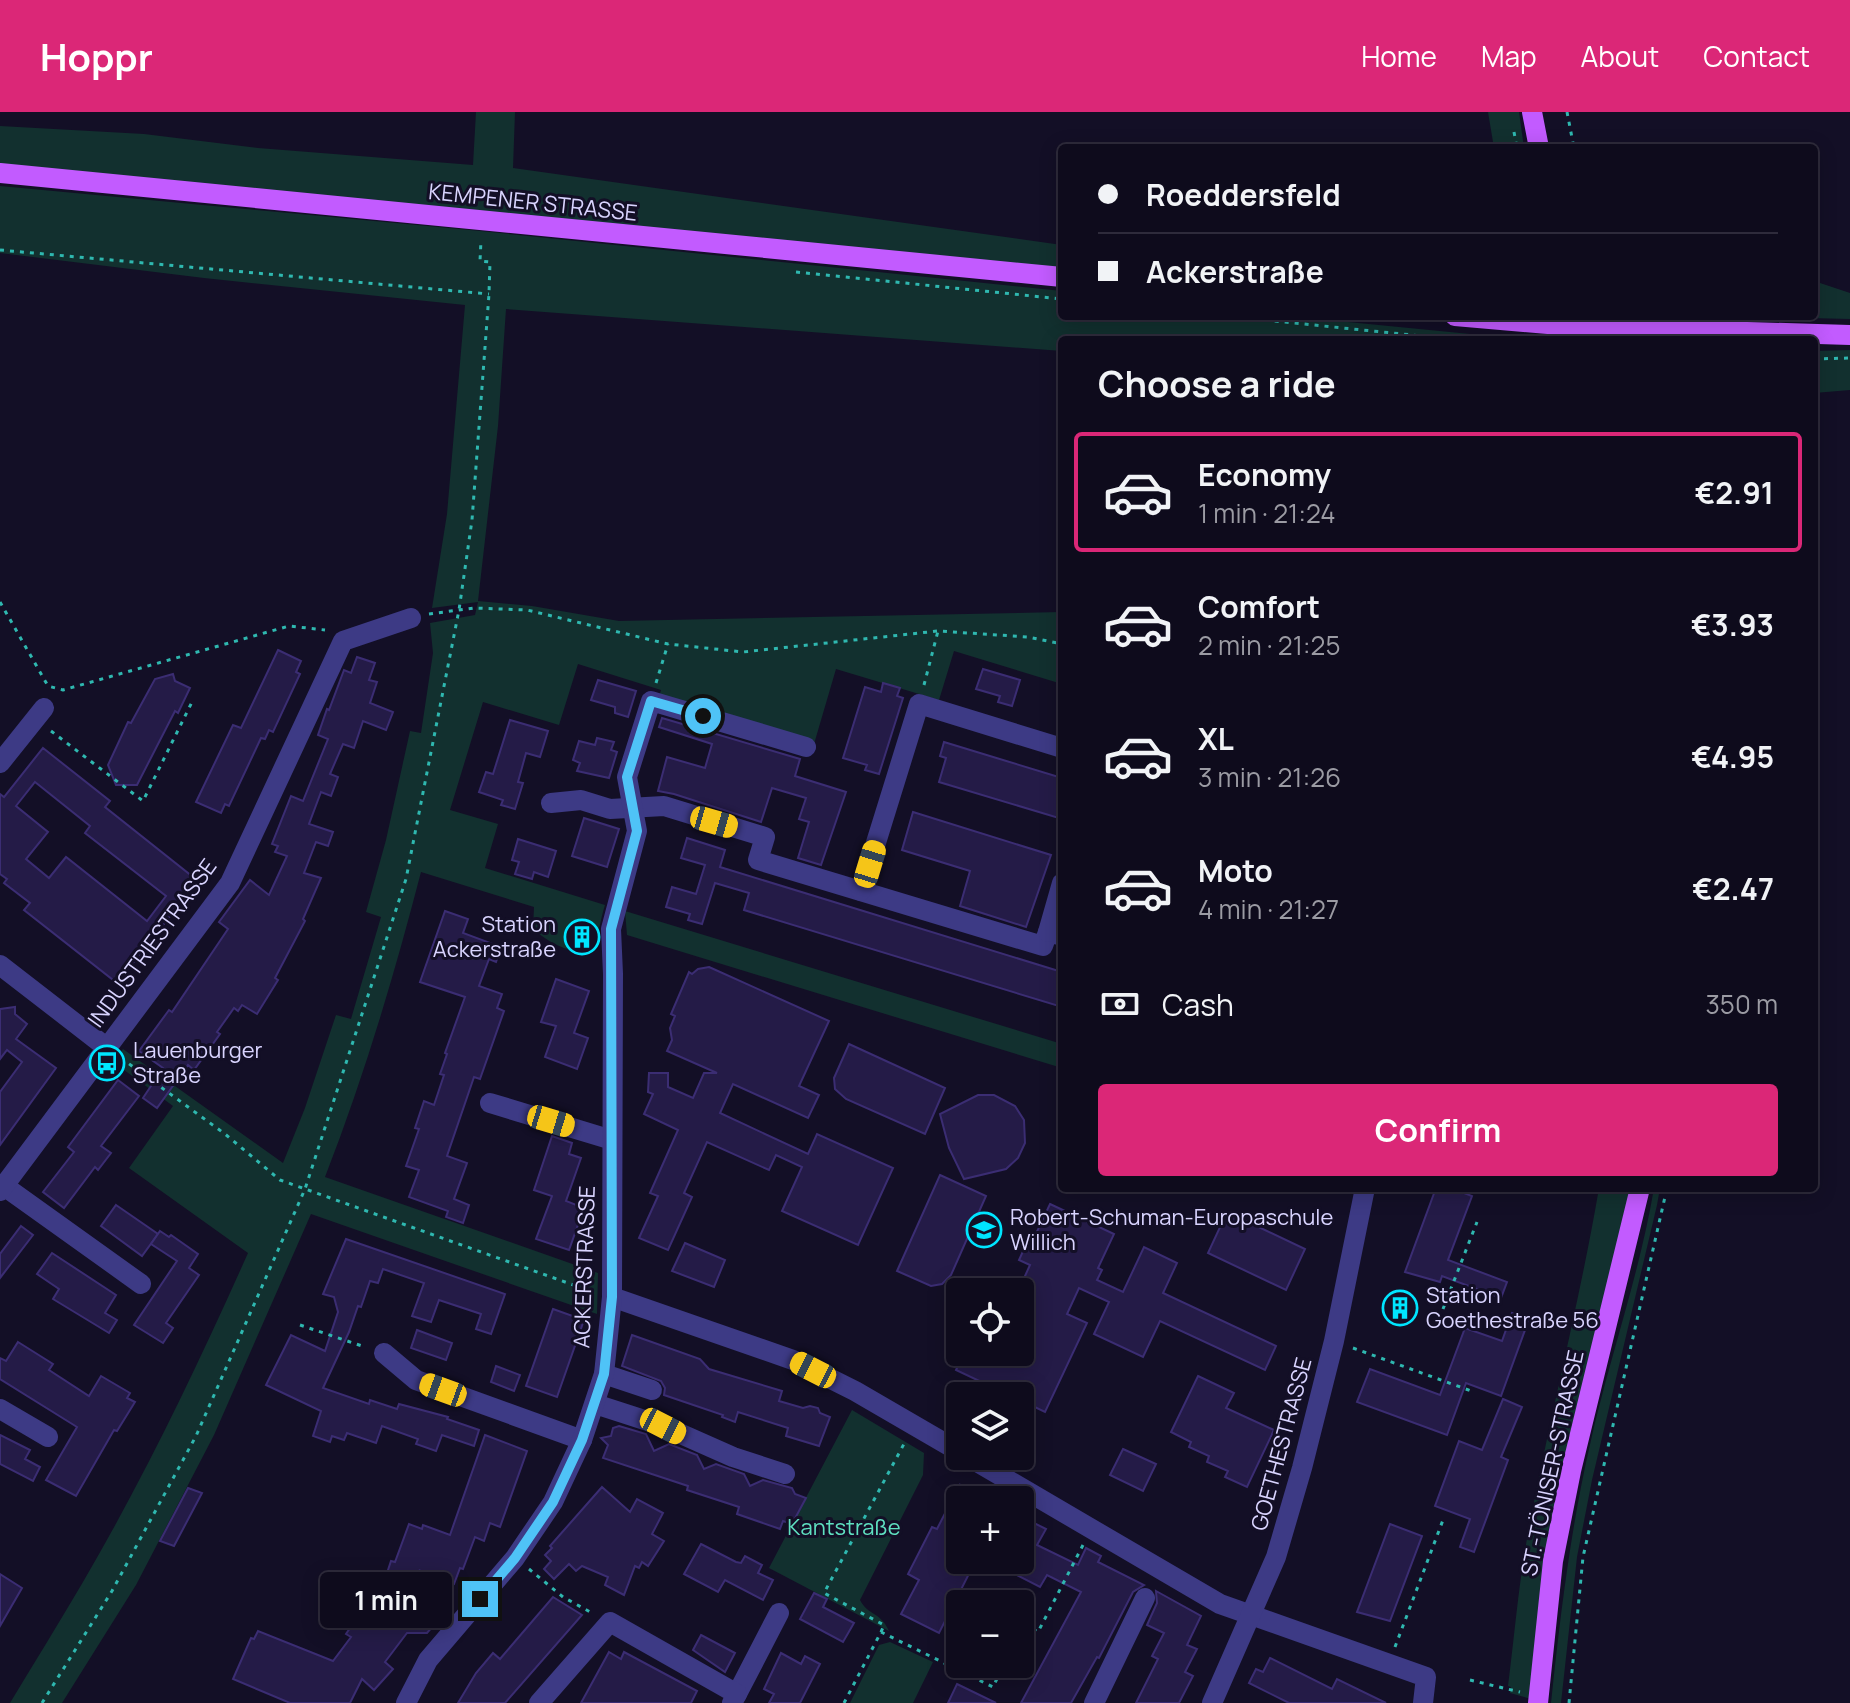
<!DOCTYPE html>
<meta charset="utf-8">
<style>
:root{--surface:#0e0b1c;--page:#1c1929;--text:#f1f3f6;--muted:#9b9ba3;--line:#2e2b3b;--accent:#db2777}
body{margin:0;font-family:Manrope,sans-serif;background:var(--page);color:var(--text);height:100vh;display:flex;flex-direction:column;font-size:30px;white-space:nowrap}
*{box-sizing:border-box;margin:0}
p{font-size:26px;color:var(--muted)}
.icon{flex:none;width:44px;height:44px;fill:none;stroke:currentColor;stroke-width:2;stroke-linecap:round;stroke-linejoin:round}
.map{position:relative;flex:1;overflow:hidden}
.side{position:absolute;left:1058px;top:224px;width:760px;height:856px;display:flex;flex-direction:column;background:var(--surface);border-radius:8px;box-shadow:0 4px 20px #0003,0 0 0 2px var(--line)}
.side>*{flex:none}
.hud{position:absolute;left:1058px;top:32px;width:760px;height:176px;border-radius:8px;box-shadow:0 4px 20px #0003,0 0 0 2px var(--line);display:grid;align-content:center;height:176px;padding:0 40px;background:var(--surface)}
.fabs{position:absolute;left:946px;top:1166px;display:grid;gap:16px}
.fabs a{display:grid;place-items:center;width:88px;height:88px;border-radius:8px;background:var(--surface);box-shadow:0 4px 20px #0003,0 0 0 2px var(--line);font-size:40px}
.end{position:absolute;width:36px;height:36px;margin:-18px;border:10px solid #4fc3f7;background:#111;box-shadow:0 0 0 4px #111}
.from{border-radius:50%}
.bubble{position:absolute;height:56px;border-radius:8px;background:var(--surface);box-shadow:0 4px 20px #0003,0 0 0 2px var(--line);font-size:26px;font-weight:700;line-height:56px;text-align:center}
.car{position:absolute;width:24px;height:48px;margin:-24px -12px;border-radius:10px;box-shadow:0 0 6px 2px #0007;background:linear-gradient(#f5c518 24%,#345 0 40%,#f5c518 0 76%,#345 0 86%,#f5c518 0)}
.hud b{display:flex;align-items:center;gap:28px;height:76px;font-size:30px}
.hud b+b{border-top:2px solid var(--line)}
.hud i{width:20px;height:20px;background:var(--text)}
ul{padding:0;list-style:none}
li{display:flex;align-items:center;gap:24px;height:120px;margin:0 16px 12px;padding:0 24px;border:4px solid transparent;border-radius:8px}
li div{flex:1}
li b{display:block;font-size:30px}
li em{font-style:normal;font-weight:700}
li.active{border-color:var(--accent)}
li>.icon{width:72px;height:72px;stroke-width:1.5}
h2{padding:0 40px;font-size:36px;line-height:96px}
.pay{display:flex;align-items:center;gap:20px;height:88px;padding:0 40px;font-size:30px}
.pay p{margin-inline-start:auto}
.cta{display:flex;gap:16px;margin-top:auto;padding:16px 40px}
.cta a{flex:1;height:92px;border-radius:8px;background:var(--accent);color:#fff;font-size:32px;font-weight:700;line-height:92px;text-align:center}
header{display:flex;align-items:center;gap:48px;box-sizing:border-box;height:112px;padding:0 40px;background:var(--accent);color:#fff}
header strong{font-size:38px}
nav{display:flex;gap:44px;margin-inline-start:auto;font-size:28px}
.map>svg:first-child{display:block}
.green{fill:#12302f}
.building{fill:#241b47;stroke:#3b2d73;stroke-width:2;fill-rule:evenodd}
.lines{fill:none;stroke-linecap:round;stroke-linejoin:round}
.path{stroke:#2fb8b0;stroke-width:3;stroke-dasharray:4 6;stroke-linecap:butt}
.minor{stroke:#3d3a85;stroke-width:20}
.major{stroke:#c25bff;stroke-width:20}
.route{stroke:#4fc3f7;stroke-width:10}
.labels{text-anchor:middle;stroke-width:6;stroke-linejoin:round;paint-order:stroke}
.street-label{font-size:22px;fill:#d9d4ff;stroke:#130f26}
.poi-label{font-size:22px;fill:#d9d4ff;stroke:#130f26;text-anchor:start}
.park-label{font-size:22px;fill:#5fe0c0;stroke:#130f26}
</style>
<header>
<strong>Hoppr</strong>
<nav><a>Home</a><a>Map</a><a>About</a><a>Contact</a></nav>
</header>
<div class="map">
<svg width="1850" height="1591" viewBox="0 0 1850 1591">
<rect width="100%" height="100%" fill="#130f26"/>
<g class="green">
<polygon points="476,0 515,0 513,56 1062,133 1062,156 0,52 0,14 144,22 258,36 473,53"/>
<polygon points="1488,0 1519,0 1524,36 1494,36"/>
<path d="M0,74L470,118L1062,179V204H1287L1530,228H1062V239L506,197L498,314L478,489L532,494L619,509L1062,500V572L954,539L939,588L836,557L814,632L659,585L661,578L578,552L559,613L483,590L450,698L498,712L485,756L605,793C600,808 599,824 592,839C571,842 550,832 533,817L534,795L421,760C394,864 364,965 325,1065L598,1161L597,1202L311,1102L214,1323L136,1473L62,1591H10C34,1551 59,1511 83,1470C145,1364 198,1253 248,1141L129,1056L173,994L120,955L107,957L123,937L283,1051L305,996L336,903L351,907L381,805L366,800L386,728L410,619L421,621L433,541L430,511L475,503L478,490L432,496L447,402L465,193L204,166L0,141Z"/>
<polygon points="1814,169 1850,181 1850,207 1723,204 1814,204"/>
<polygon points="1850,238 1850,278 1814,281 1814,239"/>
<polygon points="625,799 1062,932 1062,956 627,823"/>
<path d="M1599,1076H1631L1531,1587L1510,1581L1511,1575L1508,1574C1515,1520 1519,1465 1530,1411C1551,1299 1580,1188 1599,1076Z"/>
<path d="M1654,1076H1660L1657,1093L1592,1368L1577,1445L1561,1591H1551C1560,1506 1570,1421 1589,1337C1608,1250 1639,1165 1654,1076Z"/>
<path d="M852,1298L924,1341L923,1363L860,1488C868,1504 880,1499 889,1519L769,1456Z"/>
<polygon points="890,1530 933,1550 913,1591 850,1591 879,1533"/>
</g>
<g class="building">
<polygon points="278,538 301,549 296,560 300,562 273,620 269,618 265,627 261,626 229,694 225,692 221,701 196,690 233,613 241,616"/>
<polygon points="357,545 375,551 369,568 377,570 370,591 393,600 386,618 363,609 354,636 343,632 330,662 338,665 331,684 321,680 309,712 333,720 328,734 316,730 304,761 321,766 303,807 305,809 275,866 278,868 257,902 242,893 238,899 234,896 217,920 220,922 194,958 188,953 157,996 143,986 163,956 139,939 169,898 172,900 228,817 219,810 250,768 269,783 287,744 275,740 278,734 272,732 291,684 303,689 328,627 318,623 327,597 329,598 344,558 351,561"/>
<polygon points="983,557 1020,568 1012,594 998,590 1000,584 976,577"/>
<polygon points="173,562 175,569 190,576 178,601 175,599 137,673 116,673 108,653 128,610 131,611 155,567"/>
<polygon points="598,568 636,579 628,605 615,601 615,595 591,588"/>
<polygon points="883,571 900,576 897,584 903,586 879,662 865,658 867,653 843,646 865,575 881,580"/>
<polygon points="662,606 800,647 795,664 846,680 821,753 798,746 809,710 799,707 806,686 772,676 761,710 674,682 658,679 667,645 705,656 712,632 659,615"/>
<polygon points="510,608 548,619 540,645 526,641 518,670 523,671 515,697 501,693 503,688 479,680 486,660 493,662"/>
<polygon points="597,626 614,630 611,638 617,640 609,666 577,659 580,651 573,648 579,629 595,633"/>
<polygon points="944,630 1062,666 1062,707 939,670 946,646 940,644"/>
<path d="M43,636L110,689L105,695L198,769L117,871L24,798L30,791L4,771L7,767L0,762V682L4,685ZM35,670L90,714L85,721L166,784L147,809L66,745L49,766L26,747L48,720L16,694Z"/>
<polygon points="913,700 1051,743 1026,815 960,794 970,759 902,738"/>
<polygon points="584,706 619,717 607,755 572,744"/>
<polygon points="687,726 725,738 720,755 1062,860 1062,895 744,798 749,781 715,771 702,812 688,808 690,802 666,795 672,775 696,782 705,753 681,746"/>
<polygon points="518,727 556,739 548,765 534,760 532,767 515,762 519,750 512,748"/>
<polygon points="445,799 468,807 463,821 501,835 496,850 489,847 479,874 502,882 497,896 504,899 480,967 474,965 447,1044 467,1051 454,1087 469,1093 463,1111 446,1105 448,1099 409,1085 419,1058 406,1054 419,1017 415,1016 424,989 434,993 444,963 440,962 447,942 445,941 465,885 420,870"/>
<polygon points="709,855 829,909 799,974 819,983 808,1006 733,972 720,1001 808,1042 817,1022 893,1056 858,1133 782,1099 802,1055 776,1043 769,1058 707,1030 684,1081 692,1085 668,1138 639,1126 658,1084 650,1081 678,1018 644,1002 653,982 648,980 649,961 668,961 668,975 693,986 704,961 717,961 667,939 672,928 670,916 675,904 671,902 689,860 692,862 698,857"/>
<polygon points="556,867 589,879 574,921 588,926 577,957 545,945 556,914 541,910"/>
<polygon points="15,895 15,902 27,912 16,927 56,956 0,1033 0,980 22,950 7,938 0,947 0,897"/>
<polygon points="849,932 945,976 925,1022 846,987 835,977 834,966"/>
<polygon points="118,968 139,984 101,1034 111,1041 98,1058 95,1055 64,1096 43,1080 74,1040 68,1035"/>
<polygon points="978,983 994,983 1015,994 1024,1008 1025,1031 1018,1046 1006,1057 964,1067 949,1036 940,1002"/>
<polygon points="552,1024 572,1031 569,1042 581,1046 566,1089 584,1096 569,1138 536,1127 552,1084 534,1078"/>
<polygon points="940,1063 986,1084 951,1163 942,1172 931,1174 897,1159"/>
<polygon points="1436,1076 1451,1076 1472,1084 1448,1148 1507,1170 1501,1186 1442,1164 1440,1170 1405,1160"/>
<polygon points="1050,1092 1114,1122 1098,1156 1102,1158 1097,1168 1123,1180 1144,1135 1177,1151 1163,1181 1276,1234 1265,1258 1160,1209 1143,1245 1094,1222 1109,1190 1079,1176 1067,1202 1087,1211 1045,1300 1020,1288 1020,1284 1011,1284 956,1258 964,1240 1020,1240 1020,1175 1030,1153 1019,1148 1030,1124 1034,1126"/>
<polygon points="116,1093 158,1122 142,1144 101,1114"/>
<polygon points="1227,1100 1305,1137 1286,1178 1208,1141"/>
<polygon points="21,1114 33,1123 0,1166 0,1142"/>
<polygon points="160,1119 169,1125 171,1123 198,1142 189,1156 199,1163 166,1211 173,1216 163,1231 134,1213 177,1149 151,1132"/>
<polygon points="346,1127 505,1182 491,1222 476,1217 481,1202 439,1188 431,1210 412,1204 424,1171 383,1157 378,1171 370,1169 361,1195 358,1194 349,1220 323,1276 369,1292 370,1288 397,1297 399,1292 448,1305 447,1307 479,1318 474,1334 442,1323 436,1339 416,1332 418,1327 382,1314 376,1331 347,1321 344,1328 332,1324 330,1330 313,1324 321,1299 266,1273 291,1223 325,1239 338,1200 334,1185 323,1182"/>
<polygon points="685,1131 725,1148 714,1175 672,1159"/>
<polygon points="52,1141 116,1183 105,1201 117,1208 109,1221 53,1187 59,1177 37,1162"/>
<polygon points="553,1197 584,1208 557,1285 526,1274"/>
<polygon points="1512,1201 1529,1207 1501,1284 1466,1271 1447,1323 1357,1290 1370,1257 1440,1283 1465,1216 1502,1229"/>
<polygon points="417,1218 452,1231 446,1248 411,1236"/>
<polygon points="632,1223 700,1247 709,1257 782,1279 779,1289 803,1296 810,1294 818,1296 820,1301 830,1305 819,1334 786,1324 788,1316 738,1300 735,1310 722,1305 723,1303 664,1283 665,1276 661,1269 622,1254"/>
<polygon points="18,1230 53,1252 49,1258 89,1284 101,1264 130,1281 127,1286 135,1290 117,1319 114,1318 76,1384 46,1368 77,1315 0,1267 0,1246 6,1249"/>
<polygon points="496,1254 520,1263 514,1279 491,1270"/>
<polygon points="1198,1264 1234,1281 1226,1296 1274,1318 1247,1375 1225,1365 1228,1359 1207,1350 1209,1344 1189,1335 1191,1330 1171,1320"/>
<polygon points="1503,1287 1522,1295 1501,1345 1508,1348 1474,1440 1460,1435 1470,1407 1435,1394 1459,1329 1482,1338"/>
<polygon points="619,1314 646,1322 654,1339 669,1332 697,1343 704,1357 716,1352 744,1362 750,1374 763,1368 792,1376 795,1382 806,1386 792,1412 783,1409 780,1417 737,1402 739,1395 687,1378 688,1374 603,1346 608,1333 601,1326 611,1324 613,1316"/>
<polygon points="0,1323 30,1338 25,1347 40,1355 33,1369 0,1352"/>
<polygon points="485,1323 527,1339 500,1415 490,1411 484,1429 475,1425 463,1457 460,1456 454,1472 421,1459 446,1499 427,1521 407,1521 385,1550 393,1557 374,1578 362,1567 350,1591 290,1591 233,1567 251,1526 254,1527 258,1519 333,1549 351,1525 346,1522 361,1500 354,1497 367,1460 385,1467 391,1449 395,1450 409,1412 422,1417 423,1413 450,1423"/>
<polygon points="1123,1337 1156,1352 1143,1379 1110,1363"/>
<polygon points="960,1372 960,1448 976,1448 939,1521 901,1502 919,1468 908,1462 932,1415 937,1417"/>
<polygon points="602,1375 630,1400 637,1387 663,1401 652,1422 664,1429 648,1454 642,1450 639,1456 635,1454 624,1483 605,1473 608,1465 582,1454 576,1459 569,1452 554,1467 544,1457 551,1449 545,1443 552,1436 550,1434"/>
<polygon points="188,1376 202,1381 174,1434 160,1429"/>
<polygon points="1020,1404 1046,1417 1037,1433 1078,1453 1086,1436 1101,1444 1098,1450 1144,1473 1133,1480 1099,1546 1097,1545 1071,1591 1021,1591 1081,1480 1047,1463 1040,1475 988,1448 1020,1448"/>
<polygon points="1390,1412 1422,1424 1390,1509 1357,1500"/>
<polygon points="701,1432 736,1450 741,1451 745,1444 762,1453 758,1461 773,1468 763,1488 725,1468 718,1480 684,1462"/>
<polygon points="0,1462 22,1476 0,1514"/>
<polygon points="1156,1479 1201,1504 1187,1533 1197,1537 1185,1560 1193,1564 1179,1591 1136,1591 1158,1547 1152,1544 1164,1521 1147,1513 1157,1491"/>
<polygon points="814,1481 827,1487 823,1495 854,1511 843,1530 800,1507"/>
<polygon points="553,1485 582,1503 505,1591 458,1591 476,1561 493,1541 500,1547"/>
<polygon points="701,1523 735,1541 725,1560 693,1538"/>
<polygon points="609,1540 621,1547 624,1540 697,1579 691,1591 581,1591"/>
<polygon points="781,1541 801,1552 805,1544 820,1552 800,1591 769,1591 774,1582 764,1577"/>
<polygon points="1270,1546 1332,1577 1337,1567 1386,1591 1289,1591 1249,1571 1256,1557 1263,1560"/>
<polygon points="957,1572 996,1591 948,1591"/>
</g>
<g class="lines">
<g class="path">
<polyline points="1567,0 1574,36"/>
<polyline points="1514,20 1517,36"/>
<polyline points="0,138 489,182"/>
<polyline points="796,160 1062,187"/>
<polyline points="1225,204 1461,228"/>
<polyline points="1814,247 1850,246"/>
<polyline points="0,490 48,574 63,578 289,514 325,518"/>
<polyline points="429,502 474,496 527,498 668,532 743,540 938,519 1028,525 1062,532"/>
<polyline points="656,571 668,532"/>
<polyline points="924,573 938,519"/>
<polyline points="51,619 143,689 193,588"/>
<polyline points="121,946 225,1022 280,1068 593,1180"/>
<polyline points="1443,1197 1477,1110"/>
<polyline points="300,1213 365,1235"/>
<polyline points="1353,1236 1474,1280"/>
<polyline points="529,1457 563,1485 592,1501"/>
<polyline points="881,1520 884,1513 824,1481 905,1330"/>
<polyline points="1020,1521 1024,1512 1038,1520 1083,1433"/>
<polyline points="1395,1535 1443,1408"/>
<polyline points="1470,1568 1520,1580"/>
<polyline points="42,1591 112,1479 196,1324 305,1077 406,767 459,498 472,408 489,182 490,150 480,149 481,128"/>
<polyline points="844,1591 881,1520 993,1575 1004,1552"/>
<polyline points="1569,1591 1583,1445 1667,1076"/>
</g>
<g class="minor">
<polyline points="0,651 44,596"/>
<polyline points="551,691 581,688 610,697 664,694 765,725 758,748 1043,834 1048,820 1062,824"/>
<polyline points="861,779 919,592 1062,636"/>
<polyline points="1048,820 1062,771"/>
<polyline points="0,853 106,935"/>
<polyline points="490,991 612,1028"/>
<polyline points="4,1074 141,1172"/>
<polyline points="0,1079 230,771 343,529 411,506"/>
<polyline points="612,1185 793,1248 855,1279 960,1340"/>
<polyline points="384,1241 416,1268 582,1328"/>
<polyline points="604,1262 652,1278"/>
<polyline points="595,1292 663,1314 733,1345 785,1362"/>
<polyline points="0,1297 48,1325"/>
<polyline points="967,1344 1220,1492 1426,1565 1423,1591"/>
<polyline points="737,1582 779,1501"/>
<polyline points="406,1591 428,1548 515,1446 553,1390 582,1328 604,1262 612,1185 613,862 611,817 637,719 627,665 651,589 806,635"/>
<polyline points="539,1591 610,1510 737,1582 732,1591"/>
<polyline points="1094,1591 1145,1486"/>
<polyline points="1212,1591 1276,1445 1302,1356 1334,1229 1365,1076"/>
</g>
<g class="major">
<polyline points="1532,0 1539,36"/>
<polyline points="0,61 1062,165"/>
<polyline points="1455,204 1583,215 1850,223"/>
<polyline points="1538,1591 1553,1449 1571,1359 1640,1076"/>
</g>
</g>
<g class="lines">
<polyline class="route" points="480,1487 515,1446 553,1390 582,1328 604,1262 612,1185 611,817 637,719 627,665 651,589 703,604"/>
</g>
<defs>
<g id="building-ring" transform="scale(1.8)"><circle r="9.5" fill="#130f26" stroke="#00e5ff" stroke-width="1.5"/><path d="M-4-6H4V6H1V3H-1V6H-4ZM-2.5-4.3h1.7v1.8h-1.7ZM.8-4.3h1.7v1.8H.8ZM-2.5-1h1.7V.8h-1.7ZM.8-1h1.7V.8H.8Z" fill="#00e5ff"/></g>
<g id="bus-ring" transform="scale(1.8)"><circle r="9.5" fill="#130f26" stroke="#00e5ff" stroke-width="1.5"/><path d="M-5-6H5V4H4V6H2V4H-2V6H-4V4H-5ZM-3.5-4V0h7V-4ZM-3.5 1.2v1.5H-2V1.2ZM2 1.2v1.5H3.5V1.2Z" fill="#00e5ff"/></g>
<g id="school-ring" transform="scale(1.8)"><circle r="9.5" fill="#130f26" stroke="#00e5ff" stroke-width="1.5"/><path d="M0-5L7-2L0 1L-7-2ZM-4 1L0 2.5L4 1V4Q0 6-4 4Z" fill="#00e5ff"/></g>
</defs>
<g fill-rule="evenodd">
<use href="#building-ring" x="582" y="825"/>
<use href="#bus-ring" x="107" y="951"/>
<use href="#school-ring" x="984" y="1118"/>
<use href="#building-ring" x="1400" y="1196"/>
</g>
<g class="labels">
<g class="street-label">
<text transform="translate(533 90) rotate(6)" y="8">KEMPENER STRASSE</text>
<text transform="translate(152 831) rotate(-54)" y="8">INDUSTRIESTRASSE</text>
<text transform="translate(584 1155) rotate(-88)" y="8">ACKERSTRASSE</text>
<text transform="translate(1281 1332) rotate(-75)" y="8">GOETHESTRASSE</text>
<text transform="translate(1552 1351) rotate(-78)" y="8">ST.-TÖNISER-STRASSE</text>
</g>
<g class="poi-label">
<text x="556" y="820" text-anchor="end">Station<tspan x="556" dy="25">Ackerstraße</tspan></text>
<text x="133" y="946">Lauenburger<tspan x="133" dy="25">Straße</tspan></text>
<text x="1010" y="1113">Robert-Schuman-Europaschule<tspan x="1010" dy="25">Willich</tspan></text>
<text x="1426" y="1191">Station<tspan x="1426" dy="25">Goethestraße 56</tspan></text>
</g>
<g class="park-label">
<text x="844" y="1423">Kantstraße</text>
</g>
</g>
</svg>
<div class="fabs">
<a><svg class="icon" aria-label="locate" viewBox="0 0 24 24"><circle cx="12" cy="12" r="6"/><path d="M12 2v4M12 18v4M2 12h4M18 12h4"/></svg></a>
<a><svg class="icon" aria-label="layers" viewBox="0 0 24 24"><path d="M12 4l9 5-9 5-9-5zM3 14l9 5 9-5"/></svg></a>
<a>+</a>
<a>−</a>
</div>
<i class="end from" style="left:703px;top:604px"></i>
<i class="end" style="left:480px;top:1487px"></i>
<div class="bubble" style="left:320px;top:1460px;width:132px">1 min</div>
<i class="car" style="left:714px;top:710px;rotate:106deg"></i>
<i class="car" style="left:870px;top:752px;rotate:17deg"></i>
<i class="car" style="left:551px;top:1009px;rotate:107deg"></i>
<i class="car" style="left:813px;top:1258px;rotate:297deg"></i>
<i class="car" style="left:443px;top:1278px;rotate:290deg"></i>
<i class="car" style="left:663px;top:1314px;rotate:117deg"></i>
<div class="hud">
<b><i class="from"></i>Roeddersfeld</b>
<b><i></i>Ackerstraße</b>
</div>
<section class="side">
<h2>Choose a ride</h2>
<ul>
<li class="active"><svg class="icon" aria-label="car" viewBox="0 0 24 24"><path d="M5 17H2v-5l4-1 3-4h7l3 4 3 1v5h-3M9 17h6M6 11h13"/><circle cx="7" cy="17" r="2"/><circle cx="17" cy="17" r="2"/></svg><div><b>Economy</b><p>1 min · 21:24</p></div><em>€2.91</em></li>
<li><svg class="icon" aria-label="car" viewBox="0 0 24 24"><path d="M5 17H2v-5l4-1 3-4h7l3 4 3 1v5h-3M9 17h6M6 11h13"/><circle cx="7" cy="17" r="2"/><circle cx="17" cy="17" r="2"/></svg><div><b>Comfort</b><p>2 min · 21:25</p></div><em>€3.93</em></li>
<li><svg class="icon" aria-label="car" viewBox="0 0 24 24"><path d="M5 17H2v-5l4-1 3-4h7l3 4 3 1v5h-3M9 17h6M6 11h13"/><circle cx="7" cy="17" r="2"/><circle cx="17" cy="17" r="2"/></svg><div><b>XL</b><p>3 min · 21:26</p></div><em>€4.95</em></li>
<li><svg class="icon" aria-label="car" viewBox="0 0 24 24"><path d="M5 17H2v-5l4-1 3-4h7l3 4 3 1v5h-3M9 17h6M6 11h13"/><circle cx="7" cy="17" r="2"/><circle cx="17" cy="17" r="2"/></svg><div><b>Moto</b><p>4 min · 21:27</p></div><em>€2.47</em></li>
</ul>
<div class="pay"><svg class="icon" aria-label="cash" viewBox="0 0 24 24"><path d="M3 7h18v10H3z"/><circle cx="12" cy="12" r="2"/></svg>Cash<p>350 m</p></div>
<div class="cta"><a>Confirm</a></div>
</section>
</div>
